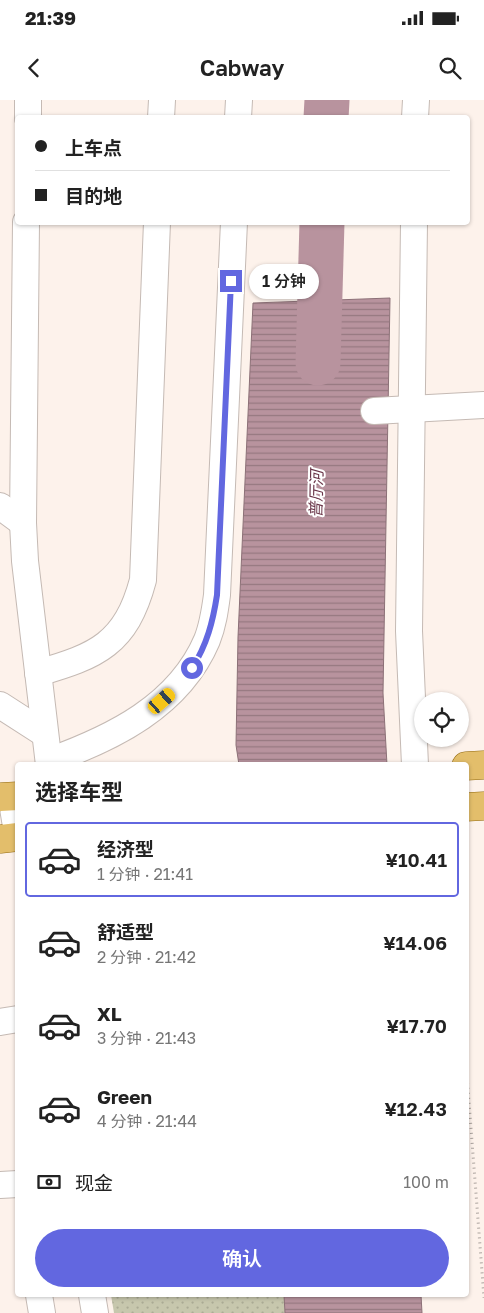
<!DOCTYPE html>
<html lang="zh">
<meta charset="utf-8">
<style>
:root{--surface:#fff;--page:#f2f2f2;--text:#222;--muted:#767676;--line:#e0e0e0;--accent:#6267e0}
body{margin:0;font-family:"Golos Text","Noto Sans SC",sans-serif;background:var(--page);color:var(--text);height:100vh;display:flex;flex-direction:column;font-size:19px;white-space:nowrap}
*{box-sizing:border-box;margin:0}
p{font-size:16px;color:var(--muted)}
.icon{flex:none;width:28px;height:28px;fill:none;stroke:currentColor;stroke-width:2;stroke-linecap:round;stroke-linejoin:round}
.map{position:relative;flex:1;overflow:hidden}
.drawer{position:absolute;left:15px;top:662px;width:454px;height:535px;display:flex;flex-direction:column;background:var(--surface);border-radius:5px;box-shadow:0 1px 4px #0004}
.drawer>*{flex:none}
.top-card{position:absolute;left:15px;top:15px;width:455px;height:110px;border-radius:5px;box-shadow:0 1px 4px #0004;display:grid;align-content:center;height:110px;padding:0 20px;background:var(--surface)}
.tools{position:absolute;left:414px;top:592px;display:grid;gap:10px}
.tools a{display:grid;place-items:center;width:55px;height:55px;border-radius:50%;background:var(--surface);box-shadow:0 1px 4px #0004;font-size:25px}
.end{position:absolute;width:22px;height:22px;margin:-11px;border:6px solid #6267e0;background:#fff;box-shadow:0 0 0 2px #fff}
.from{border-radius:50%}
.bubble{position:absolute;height:35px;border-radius:18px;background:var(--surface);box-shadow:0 1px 4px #0004;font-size:16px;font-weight:600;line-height:35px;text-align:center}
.car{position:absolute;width:15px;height:30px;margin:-15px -8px;border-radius:6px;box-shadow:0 0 4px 1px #0007;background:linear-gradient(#f5c518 24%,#345 0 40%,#f5c518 0 76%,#345 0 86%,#f5c518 0)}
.top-card b{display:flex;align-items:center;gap:18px;height:48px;font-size:19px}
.top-card b+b{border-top:1px solid var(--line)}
.top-card i{width:12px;height:12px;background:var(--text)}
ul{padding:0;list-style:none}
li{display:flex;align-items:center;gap:15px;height:75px;margin:0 10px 8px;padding:0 10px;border:2px solid transparent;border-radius:5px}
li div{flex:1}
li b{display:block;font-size:19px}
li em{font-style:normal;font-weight:600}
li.selected{border-color:var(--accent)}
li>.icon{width:45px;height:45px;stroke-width:1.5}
h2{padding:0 20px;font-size:22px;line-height:60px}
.pay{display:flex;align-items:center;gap:12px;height:55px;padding:0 20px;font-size:19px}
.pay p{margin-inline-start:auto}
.cta{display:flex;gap:10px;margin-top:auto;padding:10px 20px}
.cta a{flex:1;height:58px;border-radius:30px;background:var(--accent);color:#fff;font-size:20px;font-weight:600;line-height:58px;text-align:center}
.status{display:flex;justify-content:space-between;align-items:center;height:35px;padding:0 25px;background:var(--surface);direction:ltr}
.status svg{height:14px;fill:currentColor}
header{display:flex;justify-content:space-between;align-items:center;height:65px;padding:0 20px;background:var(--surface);font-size:22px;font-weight:600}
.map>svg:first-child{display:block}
.grass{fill:url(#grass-dots)}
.water{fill:url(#water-rules);stroke:#8c7077}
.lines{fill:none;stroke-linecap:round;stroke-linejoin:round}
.river{stroke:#b8939e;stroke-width:45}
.minor-casing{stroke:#c5bab4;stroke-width:28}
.major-casing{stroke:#946b10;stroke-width:29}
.path{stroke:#aba39e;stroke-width:3;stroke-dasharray:1 4;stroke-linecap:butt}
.minor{stroke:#fff;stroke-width:26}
.major{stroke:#e3be6b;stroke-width:28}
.route{stroke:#6267e0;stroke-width:6}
.labels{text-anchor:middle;stroke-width:4;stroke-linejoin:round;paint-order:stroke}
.water-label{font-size:16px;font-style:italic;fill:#693548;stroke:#fff}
</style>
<div class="status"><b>21:39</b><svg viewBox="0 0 49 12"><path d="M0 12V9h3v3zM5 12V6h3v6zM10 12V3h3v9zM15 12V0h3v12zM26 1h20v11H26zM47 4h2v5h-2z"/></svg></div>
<header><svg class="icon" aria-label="back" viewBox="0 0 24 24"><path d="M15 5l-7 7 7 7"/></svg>Cabway<svg class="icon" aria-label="search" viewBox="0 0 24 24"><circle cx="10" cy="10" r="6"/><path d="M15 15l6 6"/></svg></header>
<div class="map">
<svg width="484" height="1213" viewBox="0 0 484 1213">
<defs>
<pattern id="grass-dots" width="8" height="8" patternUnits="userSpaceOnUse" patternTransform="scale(1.25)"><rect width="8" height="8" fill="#c7c7ad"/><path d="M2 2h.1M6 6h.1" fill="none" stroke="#abab94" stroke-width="1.8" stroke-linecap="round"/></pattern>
<pattern id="water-rules" width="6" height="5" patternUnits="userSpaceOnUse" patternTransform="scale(1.25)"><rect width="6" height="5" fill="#b8939e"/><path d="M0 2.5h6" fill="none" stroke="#957880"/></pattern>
</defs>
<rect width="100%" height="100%" fill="#fdf2eb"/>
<polygon class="grass" points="111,1195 284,1195 285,1213 114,1213"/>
<g class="water">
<polygon points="390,198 383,593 387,665 239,665 236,645 238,537 253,203"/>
<polygon points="284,1195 421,1195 422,1213 285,1213"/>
</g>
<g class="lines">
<g class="river">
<polyline points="326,18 327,0"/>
<polyline points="318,263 322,122"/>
</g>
<g class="minor-casing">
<g id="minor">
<polyline points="28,18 28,0"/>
<polyline points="161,18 162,0"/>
<polyline points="238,18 239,0"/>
<polyline points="415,18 416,0"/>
<polyline points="26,122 23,423 25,461 49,665"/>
<polyline points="414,122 409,531 415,665"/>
<polyline points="374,311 484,305"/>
<polyline points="0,406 23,423"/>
<path d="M38,573C97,556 126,544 143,480L157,122"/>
<polyline points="0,605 45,634"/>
<path d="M49,661C113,638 179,606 207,540C213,525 215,510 217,495L234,122"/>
<polyline points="11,696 18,738"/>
<polyline points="0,922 18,919"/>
<polyline points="0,1085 18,1084"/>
<polyline points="39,1195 42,1213"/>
<polyline points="92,1195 95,1213"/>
</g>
</g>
<g class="major-casing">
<g id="major">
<polyline points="466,666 484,665"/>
<polyline points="0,697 18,696"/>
<polyline points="466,707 484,706"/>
<polyline points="0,739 18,737"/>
</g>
</g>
<polyline class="path" points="466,963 484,1198"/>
<use href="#minor" class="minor"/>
<use href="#major" class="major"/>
</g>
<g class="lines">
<path class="route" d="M192,568C207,545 213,521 217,495L231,181"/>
</g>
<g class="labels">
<g class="water-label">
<text transform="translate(316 394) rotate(-89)" y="6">普厅河</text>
</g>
</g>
</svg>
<div class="tools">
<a><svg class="icon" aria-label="locate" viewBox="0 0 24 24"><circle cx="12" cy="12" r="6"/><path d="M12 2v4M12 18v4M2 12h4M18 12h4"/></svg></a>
</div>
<i class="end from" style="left:192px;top:568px"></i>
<i class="end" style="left:231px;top:181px"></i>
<div class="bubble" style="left:249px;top:164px;width:70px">1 分钟</div>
<i class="car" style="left:162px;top:601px;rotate:49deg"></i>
<div class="top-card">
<b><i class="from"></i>上车点</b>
<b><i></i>目的地</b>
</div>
<section class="drawer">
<h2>选择车型</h2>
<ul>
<li class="selected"><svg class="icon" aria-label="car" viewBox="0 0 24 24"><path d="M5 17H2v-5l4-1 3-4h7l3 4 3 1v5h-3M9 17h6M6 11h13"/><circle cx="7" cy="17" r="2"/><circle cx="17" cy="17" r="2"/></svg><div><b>经济型</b><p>1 分钟 · 21:41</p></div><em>¥10.41</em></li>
<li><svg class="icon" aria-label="car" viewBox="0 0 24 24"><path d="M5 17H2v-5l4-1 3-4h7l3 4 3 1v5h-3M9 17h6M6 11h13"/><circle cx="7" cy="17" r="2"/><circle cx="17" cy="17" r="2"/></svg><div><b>舒适型</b><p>2 分钟 · 21:42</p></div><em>¥14.06</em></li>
<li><svg class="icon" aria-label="car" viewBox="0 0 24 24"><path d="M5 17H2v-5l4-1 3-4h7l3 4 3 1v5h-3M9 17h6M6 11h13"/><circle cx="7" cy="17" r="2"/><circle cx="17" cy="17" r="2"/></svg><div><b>XL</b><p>3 分钟 · 21:43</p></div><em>¥17.70</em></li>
<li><svg class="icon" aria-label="car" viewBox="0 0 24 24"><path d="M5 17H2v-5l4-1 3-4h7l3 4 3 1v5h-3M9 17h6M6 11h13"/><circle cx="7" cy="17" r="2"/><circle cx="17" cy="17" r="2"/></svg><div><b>Green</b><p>4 分钟 · 21:44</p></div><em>¥12.43</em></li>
</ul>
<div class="pay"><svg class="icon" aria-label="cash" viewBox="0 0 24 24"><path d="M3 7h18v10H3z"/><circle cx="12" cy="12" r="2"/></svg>现金<p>100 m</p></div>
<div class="cta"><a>确认</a></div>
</section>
</div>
